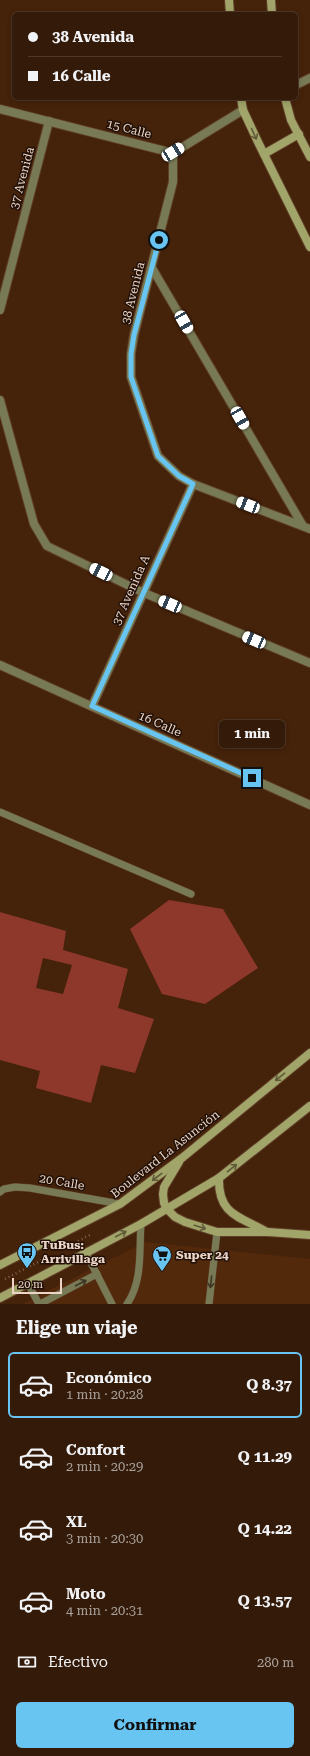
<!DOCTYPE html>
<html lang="es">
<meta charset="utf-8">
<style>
:root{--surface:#341a08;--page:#3c2312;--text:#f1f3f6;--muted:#a9a19c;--line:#4e3829;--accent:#68c4f0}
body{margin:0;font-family:"Roboto Serif",serif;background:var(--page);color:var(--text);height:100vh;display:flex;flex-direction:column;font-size:15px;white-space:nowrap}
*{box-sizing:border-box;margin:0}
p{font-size:13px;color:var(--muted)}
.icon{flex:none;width:22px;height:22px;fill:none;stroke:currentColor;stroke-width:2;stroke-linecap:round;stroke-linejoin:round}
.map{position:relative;height:1304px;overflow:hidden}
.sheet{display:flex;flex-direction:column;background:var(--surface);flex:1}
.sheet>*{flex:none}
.top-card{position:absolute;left:12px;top:12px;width:286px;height:88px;border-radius:6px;box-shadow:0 2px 6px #0003,0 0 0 1px var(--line);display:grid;align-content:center;height:88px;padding:0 16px;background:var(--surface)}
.scale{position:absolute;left:12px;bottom:10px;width:50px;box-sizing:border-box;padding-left:4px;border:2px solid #edd5c8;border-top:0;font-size:11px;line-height:14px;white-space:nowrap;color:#edd5c8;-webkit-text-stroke:3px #201007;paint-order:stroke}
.end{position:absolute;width:18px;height:18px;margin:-9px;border:5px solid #68c4f0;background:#111;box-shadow:0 0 0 2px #111}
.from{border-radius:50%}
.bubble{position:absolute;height:28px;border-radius:6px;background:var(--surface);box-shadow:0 2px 6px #0003,0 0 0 1px var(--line);font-size:13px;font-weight:700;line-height:28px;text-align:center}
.car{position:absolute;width:12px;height:24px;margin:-12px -6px;border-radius:5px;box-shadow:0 0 3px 1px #0007;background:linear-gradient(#fff 24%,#345 0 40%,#fff 0 76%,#345 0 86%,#fff 0)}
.top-card b{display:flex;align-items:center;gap:14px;height:38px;font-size:15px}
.top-card b+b{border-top:1px solid var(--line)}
.top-card i{width:10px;height:10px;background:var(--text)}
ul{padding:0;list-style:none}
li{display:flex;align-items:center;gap:12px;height:66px;margin:0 8px 6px;padding:0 8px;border:2px solid transparent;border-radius:6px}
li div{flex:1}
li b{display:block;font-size:15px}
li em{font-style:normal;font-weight:700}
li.current{border-color:var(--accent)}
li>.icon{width:36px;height:36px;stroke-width:1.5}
h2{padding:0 16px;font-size:18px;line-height:48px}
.pay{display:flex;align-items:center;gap:10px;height:44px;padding:0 16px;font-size:15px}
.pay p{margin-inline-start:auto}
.primary-button{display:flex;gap:8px;margin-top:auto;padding:8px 16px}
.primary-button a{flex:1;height:46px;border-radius:6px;background:var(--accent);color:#111;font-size:16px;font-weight:700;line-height:46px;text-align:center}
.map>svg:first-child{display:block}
.built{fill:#53290c}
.building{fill:#8d382b;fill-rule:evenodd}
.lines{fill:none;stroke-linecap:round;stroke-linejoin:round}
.lane-casing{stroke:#603f28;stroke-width:8}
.street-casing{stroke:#603f28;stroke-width:10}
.secondary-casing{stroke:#603f28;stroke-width:10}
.path{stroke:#7e5f4b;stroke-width:2.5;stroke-dasharray:1 3;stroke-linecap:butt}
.lane{stroke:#777a55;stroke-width:7}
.street{stroke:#777a55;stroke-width:8}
.secondary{stroke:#a2a56a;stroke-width:8}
.oneway{stroke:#615a38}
.oneway2{stroke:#3e3522}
.route{stroke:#68c4f0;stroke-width:5}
.labels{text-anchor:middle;stroke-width:3;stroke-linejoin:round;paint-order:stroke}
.street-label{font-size:12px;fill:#edd5c8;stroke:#201007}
.poi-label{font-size:12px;font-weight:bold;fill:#edd5c8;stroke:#201007;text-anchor:start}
</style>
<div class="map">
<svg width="310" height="1304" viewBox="0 0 310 1304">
<rect width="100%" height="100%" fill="#45220a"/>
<polygon class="built" points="145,1242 310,1259 310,1304 22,1304"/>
<g class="building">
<polygon points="169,900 223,909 258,968 205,1004 162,994 130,929"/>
<path d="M0,912L66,931L63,950L128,969L118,1008L154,1019L135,1073L101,1065L91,1103L36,1088L40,1071L0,1060ZM43,958L72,965L63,994L36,988Z"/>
</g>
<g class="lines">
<g class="lane-casing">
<g id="lane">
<polyline points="0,812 191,894"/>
<polyline points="0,1192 4,1189 15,1187 30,1188 120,1204"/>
<polyline points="86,1253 112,1304"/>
<polyline points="28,1284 39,1304"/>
<polyline points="40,1304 97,1274"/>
<path d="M127,1304C143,1281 139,1250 141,1224"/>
<polyline points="209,1304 217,1232"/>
</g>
</g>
<g class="street-casing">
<g id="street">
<polyline points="296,85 310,78"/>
<polyline points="0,109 173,153 243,110"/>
<polyline points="173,153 173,182 134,335 131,354 131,377 158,456 179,476 193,484 310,529"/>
<polyline points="152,268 303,526"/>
<polyline points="0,310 49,121"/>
<polyline points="0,400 34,524 47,546 142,592 310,663"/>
<polyline points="0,665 310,805"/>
<polyline points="92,706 193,484"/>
</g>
</g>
<g class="secondary-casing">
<g id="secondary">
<polyline points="229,0 230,14"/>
<polyline points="271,0 272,14"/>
<polyline points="241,98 243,110 258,142 310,247"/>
<polyline points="285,98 291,120 310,157"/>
<polyline points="264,154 299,134"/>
<polyline points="179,1162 164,1187 163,1194 164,1203 167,1209 175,1217 185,1222 217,1232 268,1232 310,1235"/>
<path d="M219,1178C218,1215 239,1216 267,1232"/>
<polyline points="0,1265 120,1204 182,1158 310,1053"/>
<polyline points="0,1298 141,1224 219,1178 310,1106"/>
</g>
</g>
<g class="path">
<polyline points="78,1241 90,1235"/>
<polyline points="5,1279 42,1260"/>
</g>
<use href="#lane" class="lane"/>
<use href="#street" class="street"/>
<use href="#secondary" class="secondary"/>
</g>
<defs><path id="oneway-shaft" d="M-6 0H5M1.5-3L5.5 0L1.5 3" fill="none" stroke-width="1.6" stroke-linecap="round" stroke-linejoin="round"/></defs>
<g class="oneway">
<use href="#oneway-shaft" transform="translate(254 134) rotate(66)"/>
<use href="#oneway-shaft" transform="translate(280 1077) rotate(141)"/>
<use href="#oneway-shaft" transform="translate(232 1168) rotate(-39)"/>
<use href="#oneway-shaft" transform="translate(157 1177) rotate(143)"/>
<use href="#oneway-shaft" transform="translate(200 1227) rotate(18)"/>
<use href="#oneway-shaft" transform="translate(121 1234) rotate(-28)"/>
</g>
<g class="oneway2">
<use href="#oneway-shaft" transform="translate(211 1282) rotate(96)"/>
<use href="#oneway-shaft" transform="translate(81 1283) rotate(-28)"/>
</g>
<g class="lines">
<polyline class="route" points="159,240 134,335 131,354 131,377 158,456 179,476 193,484 92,706 252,778"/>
</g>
<defs>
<g id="bus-pin" transform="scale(1)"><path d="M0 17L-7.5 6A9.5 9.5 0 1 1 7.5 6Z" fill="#68c4f0" stroke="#201007"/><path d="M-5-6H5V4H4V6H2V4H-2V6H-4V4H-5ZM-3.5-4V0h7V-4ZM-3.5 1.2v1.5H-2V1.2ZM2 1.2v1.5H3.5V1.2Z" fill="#111"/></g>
<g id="supermarket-pin" transform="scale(1)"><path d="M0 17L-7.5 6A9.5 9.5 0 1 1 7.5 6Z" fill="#68c4f0" stroke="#201007"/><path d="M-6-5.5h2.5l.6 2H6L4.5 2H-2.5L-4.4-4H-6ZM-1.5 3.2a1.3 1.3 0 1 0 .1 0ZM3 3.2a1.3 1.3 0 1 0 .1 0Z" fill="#111"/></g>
</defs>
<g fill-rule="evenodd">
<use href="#bus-pin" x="27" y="1252"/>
<use href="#supermarket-pin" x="162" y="1255"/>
</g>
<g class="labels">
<g class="street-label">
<text transform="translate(129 129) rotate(14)" y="4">15 Calle</text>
<text transform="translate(22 178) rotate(-75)" y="4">37 Avenida</text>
<text transform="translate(133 293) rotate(-76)" y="4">38 Avenida</text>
<text transform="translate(131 590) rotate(-66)" y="4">37 Avenida A</text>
<text transform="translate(160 724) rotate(24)" y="4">16 Calle</text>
<text transform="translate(165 1154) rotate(-38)" y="4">Boulevard La Asunción</text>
<text transform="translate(62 1182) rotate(10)" y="4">20 Calle</text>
</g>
<g class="poi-label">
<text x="41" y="1249">TuBus:<tspan x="41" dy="14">Arrivillaga</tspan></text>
<text x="176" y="1259">Super 24</text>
</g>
</g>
</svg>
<div class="scale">20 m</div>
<i class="end from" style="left:159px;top:240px"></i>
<i class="end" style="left:252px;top:778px"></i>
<div class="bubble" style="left:219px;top:720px;width:66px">1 min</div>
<i class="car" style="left:173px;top:152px;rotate:59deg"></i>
<i class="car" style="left:184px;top:322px;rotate:150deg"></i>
<i class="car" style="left:240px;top:418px;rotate:150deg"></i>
<i class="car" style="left:248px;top:505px;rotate:291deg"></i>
<i class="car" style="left:101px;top:572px;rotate:296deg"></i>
<i class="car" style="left:170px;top:604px;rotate:293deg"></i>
<i class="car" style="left:254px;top:640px;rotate:293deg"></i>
<div class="top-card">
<b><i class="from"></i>38 Avenida</b>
<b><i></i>16 Calle</b>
</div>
</div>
<section class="sheet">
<h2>Elige un viaje</h2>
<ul>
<li class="current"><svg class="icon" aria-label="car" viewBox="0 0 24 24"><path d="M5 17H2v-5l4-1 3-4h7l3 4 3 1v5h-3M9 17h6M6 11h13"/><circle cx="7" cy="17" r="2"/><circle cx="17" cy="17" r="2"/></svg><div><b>Económico</b><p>1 min · 20:28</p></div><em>Q 8.37</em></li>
<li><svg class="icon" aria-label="car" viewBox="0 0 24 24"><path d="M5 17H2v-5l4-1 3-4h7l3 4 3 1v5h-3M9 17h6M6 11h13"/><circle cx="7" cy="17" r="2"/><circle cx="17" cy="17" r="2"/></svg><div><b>Confort</b><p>2 min · 20:29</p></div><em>Q 11.29</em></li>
<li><svg class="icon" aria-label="car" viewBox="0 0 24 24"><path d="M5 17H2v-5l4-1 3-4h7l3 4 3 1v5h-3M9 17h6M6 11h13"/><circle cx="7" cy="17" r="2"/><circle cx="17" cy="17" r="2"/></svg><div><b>XL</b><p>3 min · 20:30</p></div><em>Q 14.22</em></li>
<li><svg class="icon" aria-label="car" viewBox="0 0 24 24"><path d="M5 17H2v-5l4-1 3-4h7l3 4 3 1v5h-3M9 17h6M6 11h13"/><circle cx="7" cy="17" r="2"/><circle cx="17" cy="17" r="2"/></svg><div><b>Moto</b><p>4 min · 20:31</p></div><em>Q 13.57</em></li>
</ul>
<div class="pay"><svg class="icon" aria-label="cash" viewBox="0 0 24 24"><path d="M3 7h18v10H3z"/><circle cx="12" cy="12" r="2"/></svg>Efectivo<p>280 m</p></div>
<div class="primary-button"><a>Confirmar</a></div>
</section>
